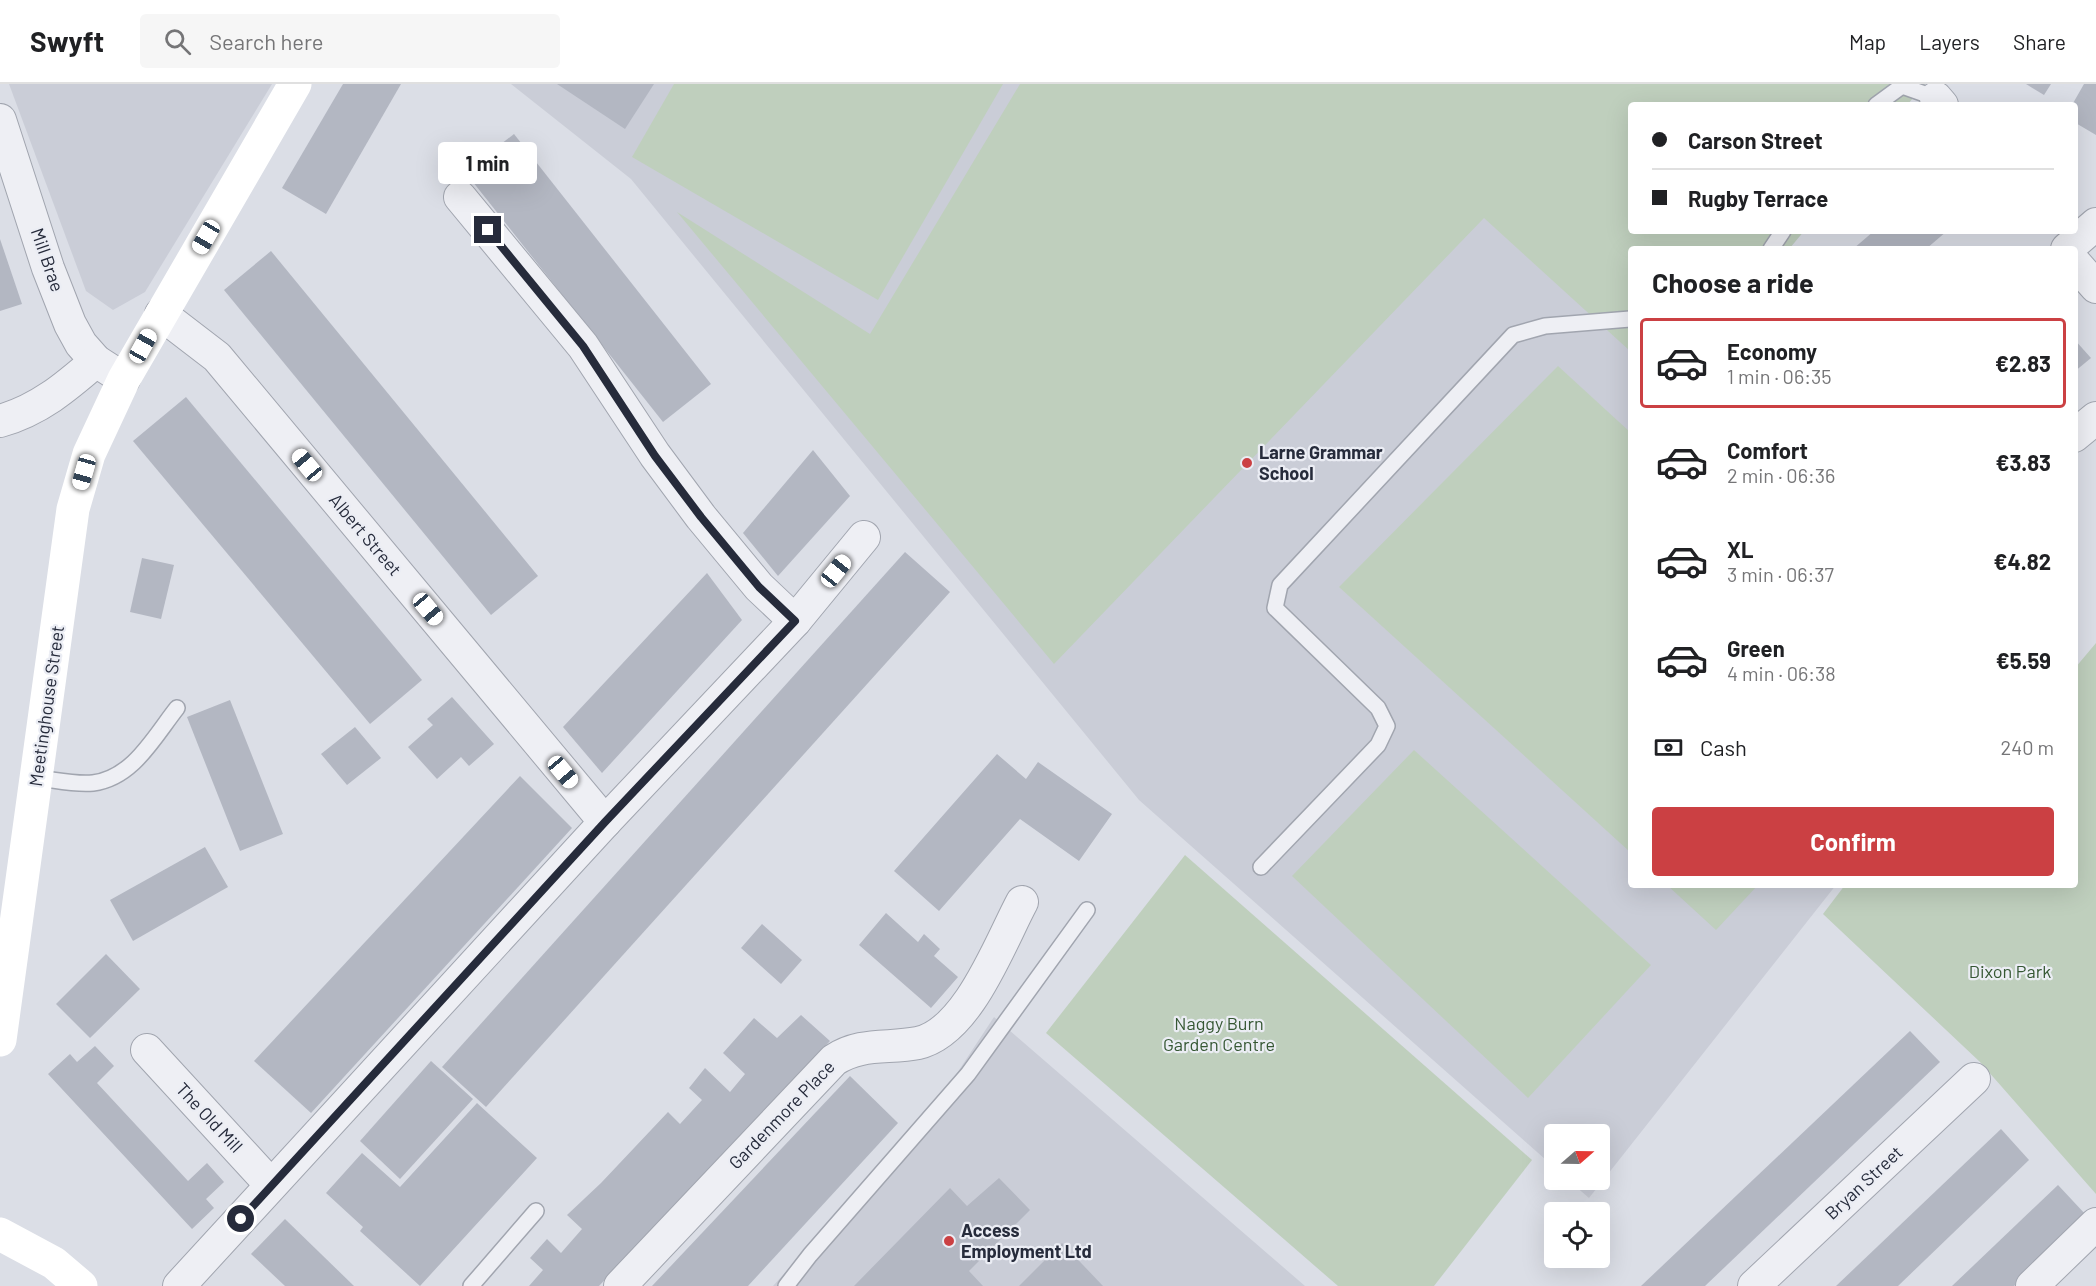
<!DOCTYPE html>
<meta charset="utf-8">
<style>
:root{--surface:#fff;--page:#f6f6f6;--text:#202124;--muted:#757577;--line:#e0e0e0;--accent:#cb4043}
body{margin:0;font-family:Barlow,sans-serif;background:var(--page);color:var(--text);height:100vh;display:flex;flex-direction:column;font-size:22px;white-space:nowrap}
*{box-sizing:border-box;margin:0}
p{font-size:20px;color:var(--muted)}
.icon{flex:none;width:33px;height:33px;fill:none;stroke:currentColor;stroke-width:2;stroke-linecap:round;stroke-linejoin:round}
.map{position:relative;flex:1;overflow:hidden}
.drawer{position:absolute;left:1628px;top:162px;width:450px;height:642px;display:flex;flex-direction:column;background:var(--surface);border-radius:6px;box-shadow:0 6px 24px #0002}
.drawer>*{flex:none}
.hud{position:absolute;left:1628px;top:18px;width:450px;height:132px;border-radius:6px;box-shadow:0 6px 24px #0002;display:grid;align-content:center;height:132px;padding:0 24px;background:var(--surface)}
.needle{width:39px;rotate:70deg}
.buttons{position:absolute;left:1544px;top:1040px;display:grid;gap:12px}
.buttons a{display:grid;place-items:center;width:66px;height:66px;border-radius:6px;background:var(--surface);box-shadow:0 6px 24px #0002;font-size:30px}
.end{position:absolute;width:27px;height:27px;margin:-14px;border:8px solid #262b3b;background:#fff;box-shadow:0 0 0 3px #fff}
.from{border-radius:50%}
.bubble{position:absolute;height:42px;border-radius:6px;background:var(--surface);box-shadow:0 6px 24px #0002;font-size:20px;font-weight:700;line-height:42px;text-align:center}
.car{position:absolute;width:18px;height:36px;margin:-18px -9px;border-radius:8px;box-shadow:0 0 4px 2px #0007;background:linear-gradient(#fff 24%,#345 0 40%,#fff 0 76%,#345 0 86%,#fff 0)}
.hud b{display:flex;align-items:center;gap:21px;height:57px;font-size:22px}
.hud b+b{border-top:2px solid var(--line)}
.hud i{width:15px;height:15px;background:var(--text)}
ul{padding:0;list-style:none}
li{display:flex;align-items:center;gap:18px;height:90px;margin:0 12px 9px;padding:0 12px;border:3px solid transparent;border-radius:6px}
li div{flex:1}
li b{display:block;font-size:22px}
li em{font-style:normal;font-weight:700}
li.selected{border-color:var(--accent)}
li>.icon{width:54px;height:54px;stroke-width:1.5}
h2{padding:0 24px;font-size:27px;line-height:72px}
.pay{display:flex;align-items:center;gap:15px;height:66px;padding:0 24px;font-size:22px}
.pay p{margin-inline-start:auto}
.primary-button{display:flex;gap:12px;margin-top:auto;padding:12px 24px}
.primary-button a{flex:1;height:69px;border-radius:6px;background:var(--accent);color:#fff;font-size:24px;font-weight:700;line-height:69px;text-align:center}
header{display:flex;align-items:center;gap:36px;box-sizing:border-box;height:84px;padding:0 30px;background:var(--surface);border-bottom:2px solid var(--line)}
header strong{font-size:28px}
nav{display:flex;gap:33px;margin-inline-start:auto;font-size:21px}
.search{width:420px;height:54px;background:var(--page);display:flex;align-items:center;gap:15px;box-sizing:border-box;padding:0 21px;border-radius:6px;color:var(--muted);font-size:22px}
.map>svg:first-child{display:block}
.built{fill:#cacdd7}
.green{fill:#bfcfbd}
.building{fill:#b3b7c2}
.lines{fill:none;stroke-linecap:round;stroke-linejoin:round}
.lane-casing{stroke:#a1a5af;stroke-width:18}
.street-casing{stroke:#a1a5af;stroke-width:34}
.lane{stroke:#eeeff4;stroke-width:15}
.street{stroke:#eeeff4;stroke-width:32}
.secondary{stroke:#fff;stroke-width:33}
.route{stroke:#262b3b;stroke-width:8}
.poi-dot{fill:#cb4043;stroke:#ebedf4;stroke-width:2}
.labels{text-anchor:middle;stroke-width:4.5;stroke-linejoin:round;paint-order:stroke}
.street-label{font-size:18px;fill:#262b3b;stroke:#ebedf4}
.poi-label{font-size:18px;font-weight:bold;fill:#262b3b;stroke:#ebedf4;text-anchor:start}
.park-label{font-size:18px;fill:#355733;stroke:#ebedf4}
</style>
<header>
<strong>Swyft</strong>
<div class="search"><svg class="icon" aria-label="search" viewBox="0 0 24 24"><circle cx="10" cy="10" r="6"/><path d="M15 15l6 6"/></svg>Search here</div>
<nav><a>Map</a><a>Layers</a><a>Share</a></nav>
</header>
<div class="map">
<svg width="2096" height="1202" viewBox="0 0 2096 1202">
<rect width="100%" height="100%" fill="#dbdee6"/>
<g class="built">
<polygon points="9,0 272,0 145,208 113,226 86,207"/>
<polygon points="511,0 1925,0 1907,21 1630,21 1630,147 1804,147 1789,165 1630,165 1630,801 1836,801 1589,1114 1567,1095 1599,1095 1599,1050 1554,1050 1554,1083 1139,716 631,95"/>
<polygon points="994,933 1305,1202 773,1202 936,1021"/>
</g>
<g class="green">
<polygon points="674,0 1003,0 878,216 632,73"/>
<polygon points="1020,0 1925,0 1907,21 1630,21 1630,147 1804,147 1789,165 1630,165 1630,267 1484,134 1054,580 677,128 870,250"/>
<polygon points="1558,282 1630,348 1630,768 1339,503"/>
<polygon points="2096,559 2096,1110 1980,978 1823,830 1845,801 2074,801 2075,584"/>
<polygon points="1414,666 1651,881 1528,1014 1292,792"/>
<polygon points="1185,771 1532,1076 1434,1202 1338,1202 1046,949"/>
<polygon points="1667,801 1758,801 1716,846"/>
</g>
<g class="building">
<polygon points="343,0 401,0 326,130 282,104"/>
<polygon points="557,0 654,0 625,45"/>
<polygon points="2026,0 2051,0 2044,11"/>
<polygon points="2084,0 2096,0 2096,51 2074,38 2074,21 2072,21"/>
<polygon points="514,50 711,300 663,338 465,88"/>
<polygon points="1874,147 1947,147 1926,165 1853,165"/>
<polygon points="0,155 22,220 0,227"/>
<polygon points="271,167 538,492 491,531 224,206"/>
<polygon points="2074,255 2091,274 2074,288"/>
<polygon points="186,313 422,596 370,640 133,357"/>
<polygon points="813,366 850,412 778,492 743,449"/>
<polygon points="905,468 950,508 486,1023 442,983"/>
<polygon points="142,474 174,481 161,535 130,528"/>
<polygon points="707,489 742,536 602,689 563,643"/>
<polygon points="452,613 494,660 469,682 461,673 437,695 408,663 433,641 427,635"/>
<polygon points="230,616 283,750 240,767 187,633"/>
<polygon points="355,643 381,674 347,701 321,670"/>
<polygon points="997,670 1026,695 1038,678 1112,730 1079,777 1020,735 939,827 894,787"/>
<polygon points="520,692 572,744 311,1029 254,977"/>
<polygon points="205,763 228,803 133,857 110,816"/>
<polygon points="886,829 918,858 924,850 940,865 934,872 958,893 931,924 859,861"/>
<polygon points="762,840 802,876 781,900 741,864"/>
<polygon points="106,870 140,905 90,954 56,920"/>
<polygon points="801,931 830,957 599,1202 529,1202 543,1186 530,1174 547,1155 561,1169 582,1145 567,1131 601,1099 668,1028 680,1040 702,1016 689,1004 705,984 730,1008 745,990 723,969 754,934 777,954"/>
<polygon points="1910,947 1940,978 1705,1202 1641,1202"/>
<polygon points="95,962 114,982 97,999 188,1097 207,1079 224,1098 206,1115 214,1124 192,1145 48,990 70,970 77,978"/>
<polygon points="431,977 473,1015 400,1095 360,1057"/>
<polygon points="850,992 898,1039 748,1202 652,1202"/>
<polygon points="477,1019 537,1074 420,1202 360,1147 363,1143 326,1109 362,1069 400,1103"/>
<polygon points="2001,1045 2029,1076 1898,1202 1836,1202"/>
<polygon points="999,1094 1030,1126 969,1187 983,1202 854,1202 950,1104 967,1122"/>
<polygon points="2058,1101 2087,1132 2014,1202 1952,1202"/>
<polygon points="285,1135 354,1202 285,1202 251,1170"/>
<polygon points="1062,1159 1103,1202 1019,1202"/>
</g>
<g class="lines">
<g class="lane-casing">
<g id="lane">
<polyline points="1876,21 1902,2 1936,14"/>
<polyline points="1771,165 1783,147"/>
<path d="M37,694C55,696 76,701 93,699C133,694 154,653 177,624"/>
<polyline points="1261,783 1378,661 1387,642 1378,624 1275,524 1280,501 1513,251 1545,242 1630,235"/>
<polyline points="471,1202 536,1127"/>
<polyline points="786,1202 810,1171 968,990 1087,826"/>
</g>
</g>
<g class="street-casing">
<g id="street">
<polyline points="1936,14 1942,21"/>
<polyline points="0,36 48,184 70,240 81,260 96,277 124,295"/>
<polyline points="460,113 583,262 655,371 701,433 759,503 795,537"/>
<polyline points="2067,165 2096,140"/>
<polyline points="2074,178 2096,203"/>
<polyline points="161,230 217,273 605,738"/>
<path d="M0,337C39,326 66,303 96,277"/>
<polyline points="2074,352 2096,334"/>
<polyline points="147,966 271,1101"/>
<polyline points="179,1202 605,738 795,537 864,453"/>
<path d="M620,1202L834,976C861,958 888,965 918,959C968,948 1000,859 1022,818"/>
<polyline points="1754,1202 1974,995"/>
<polyline points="2032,1202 2096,1140"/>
</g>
</g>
<use href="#lane" class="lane"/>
<use href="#street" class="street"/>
<g class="secondary">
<polyline points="0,956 73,425 89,370 124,295 295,0"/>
<polyline points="0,1150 54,1179 81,1202"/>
</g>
</g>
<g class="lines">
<polyline class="route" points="241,1135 605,738 795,537 759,503 701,433 655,372 583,262 488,146"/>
</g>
<g class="poi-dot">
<circle cx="1247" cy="379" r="6"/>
<circle cx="949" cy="1157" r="6"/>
</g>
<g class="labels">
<g class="street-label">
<text transform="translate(47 176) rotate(71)" y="6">Mill Brae</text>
<text transform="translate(365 451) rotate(50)" y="6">Albert Street</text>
<text transform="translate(47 622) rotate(-82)" y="6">Meetinghouse Street</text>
<text transform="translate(782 1031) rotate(-46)" y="6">Gardenmore Place</text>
<text transform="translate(209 1034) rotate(47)" y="6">The Old Mill</text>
<text transform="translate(1864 1099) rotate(-43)" y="6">Bryan Street</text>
</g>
<g class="poi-label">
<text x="1259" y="375">Larne Grammar<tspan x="1259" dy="21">School</tspan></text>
<text x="961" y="1153">Access<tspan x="961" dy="21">Employment Ltd</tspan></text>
</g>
<g class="park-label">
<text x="2010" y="894">Dixon Park</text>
<text x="1219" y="946">Naggy Burn<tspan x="1219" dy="21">Garden Centre</tspan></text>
</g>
</g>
</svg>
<div class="buttons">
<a><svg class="needle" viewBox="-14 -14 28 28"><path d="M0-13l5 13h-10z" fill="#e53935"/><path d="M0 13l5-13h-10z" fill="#757577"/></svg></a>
<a><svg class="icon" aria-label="locate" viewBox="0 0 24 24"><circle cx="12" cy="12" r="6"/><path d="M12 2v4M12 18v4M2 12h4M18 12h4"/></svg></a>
</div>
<i class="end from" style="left:241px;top:1135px"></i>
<i class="end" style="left:488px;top:146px"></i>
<div class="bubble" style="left:438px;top:58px;width:99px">1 min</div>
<i class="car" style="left:206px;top:153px;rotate:210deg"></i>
<i class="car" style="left:143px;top:262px;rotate:29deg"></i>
<i class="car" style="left:307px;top:381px;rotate:320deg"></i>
<i class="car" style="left:84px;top:388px;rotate:196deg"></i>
<i class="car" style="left:836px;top:487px;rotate:39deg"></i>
<i class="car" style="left:428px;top:525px;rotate:140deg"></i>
<i class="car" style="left:563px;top:688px;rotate:140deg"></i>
<div class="hud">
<b><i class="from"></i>Carson Street</b>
<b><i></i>Rugby Terrace</b>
</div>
<section class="drawer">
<h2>Choose a ride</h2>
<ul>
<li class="selected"><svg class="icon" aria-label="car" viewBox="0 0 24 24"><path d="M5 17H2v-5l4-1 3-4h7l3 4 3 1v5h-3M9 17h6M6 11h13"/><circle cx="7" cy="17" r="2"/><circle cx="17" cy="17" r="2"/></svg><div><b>Economy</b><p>1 min · 06:35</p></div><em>€2.83</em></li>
<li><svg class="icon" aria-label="car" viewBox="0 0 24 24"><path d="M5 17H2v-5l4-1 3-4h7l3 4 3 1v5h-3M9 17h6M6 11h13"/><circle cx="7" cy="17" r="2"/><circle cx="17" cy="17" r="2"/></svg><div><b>Comfort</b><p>2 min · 06:36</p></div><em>€3.83</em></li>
<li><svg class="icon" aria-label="car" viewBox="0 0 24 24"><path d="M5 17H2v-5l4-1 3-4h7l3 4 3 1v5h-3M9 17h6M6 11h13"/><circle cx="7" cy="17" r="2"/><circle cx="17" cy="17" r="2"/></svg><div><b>XL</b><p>3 min · 06:37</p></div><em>€4.82</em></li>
<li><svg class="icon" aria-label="car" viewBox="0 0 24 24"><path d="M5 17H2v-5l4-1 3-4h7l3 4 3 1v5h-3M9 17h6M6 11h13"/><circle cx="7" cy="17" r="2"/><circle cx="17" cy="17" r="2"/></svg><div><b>Green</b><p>4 min · 06:38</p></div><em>€5.59</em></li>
</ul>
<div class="pay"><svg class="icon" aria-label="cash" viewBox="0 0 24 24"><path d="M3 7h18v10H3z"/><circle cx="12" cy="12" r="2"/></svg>Cash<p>240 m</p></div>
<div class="primary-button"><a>Confirm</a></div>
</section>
</div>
